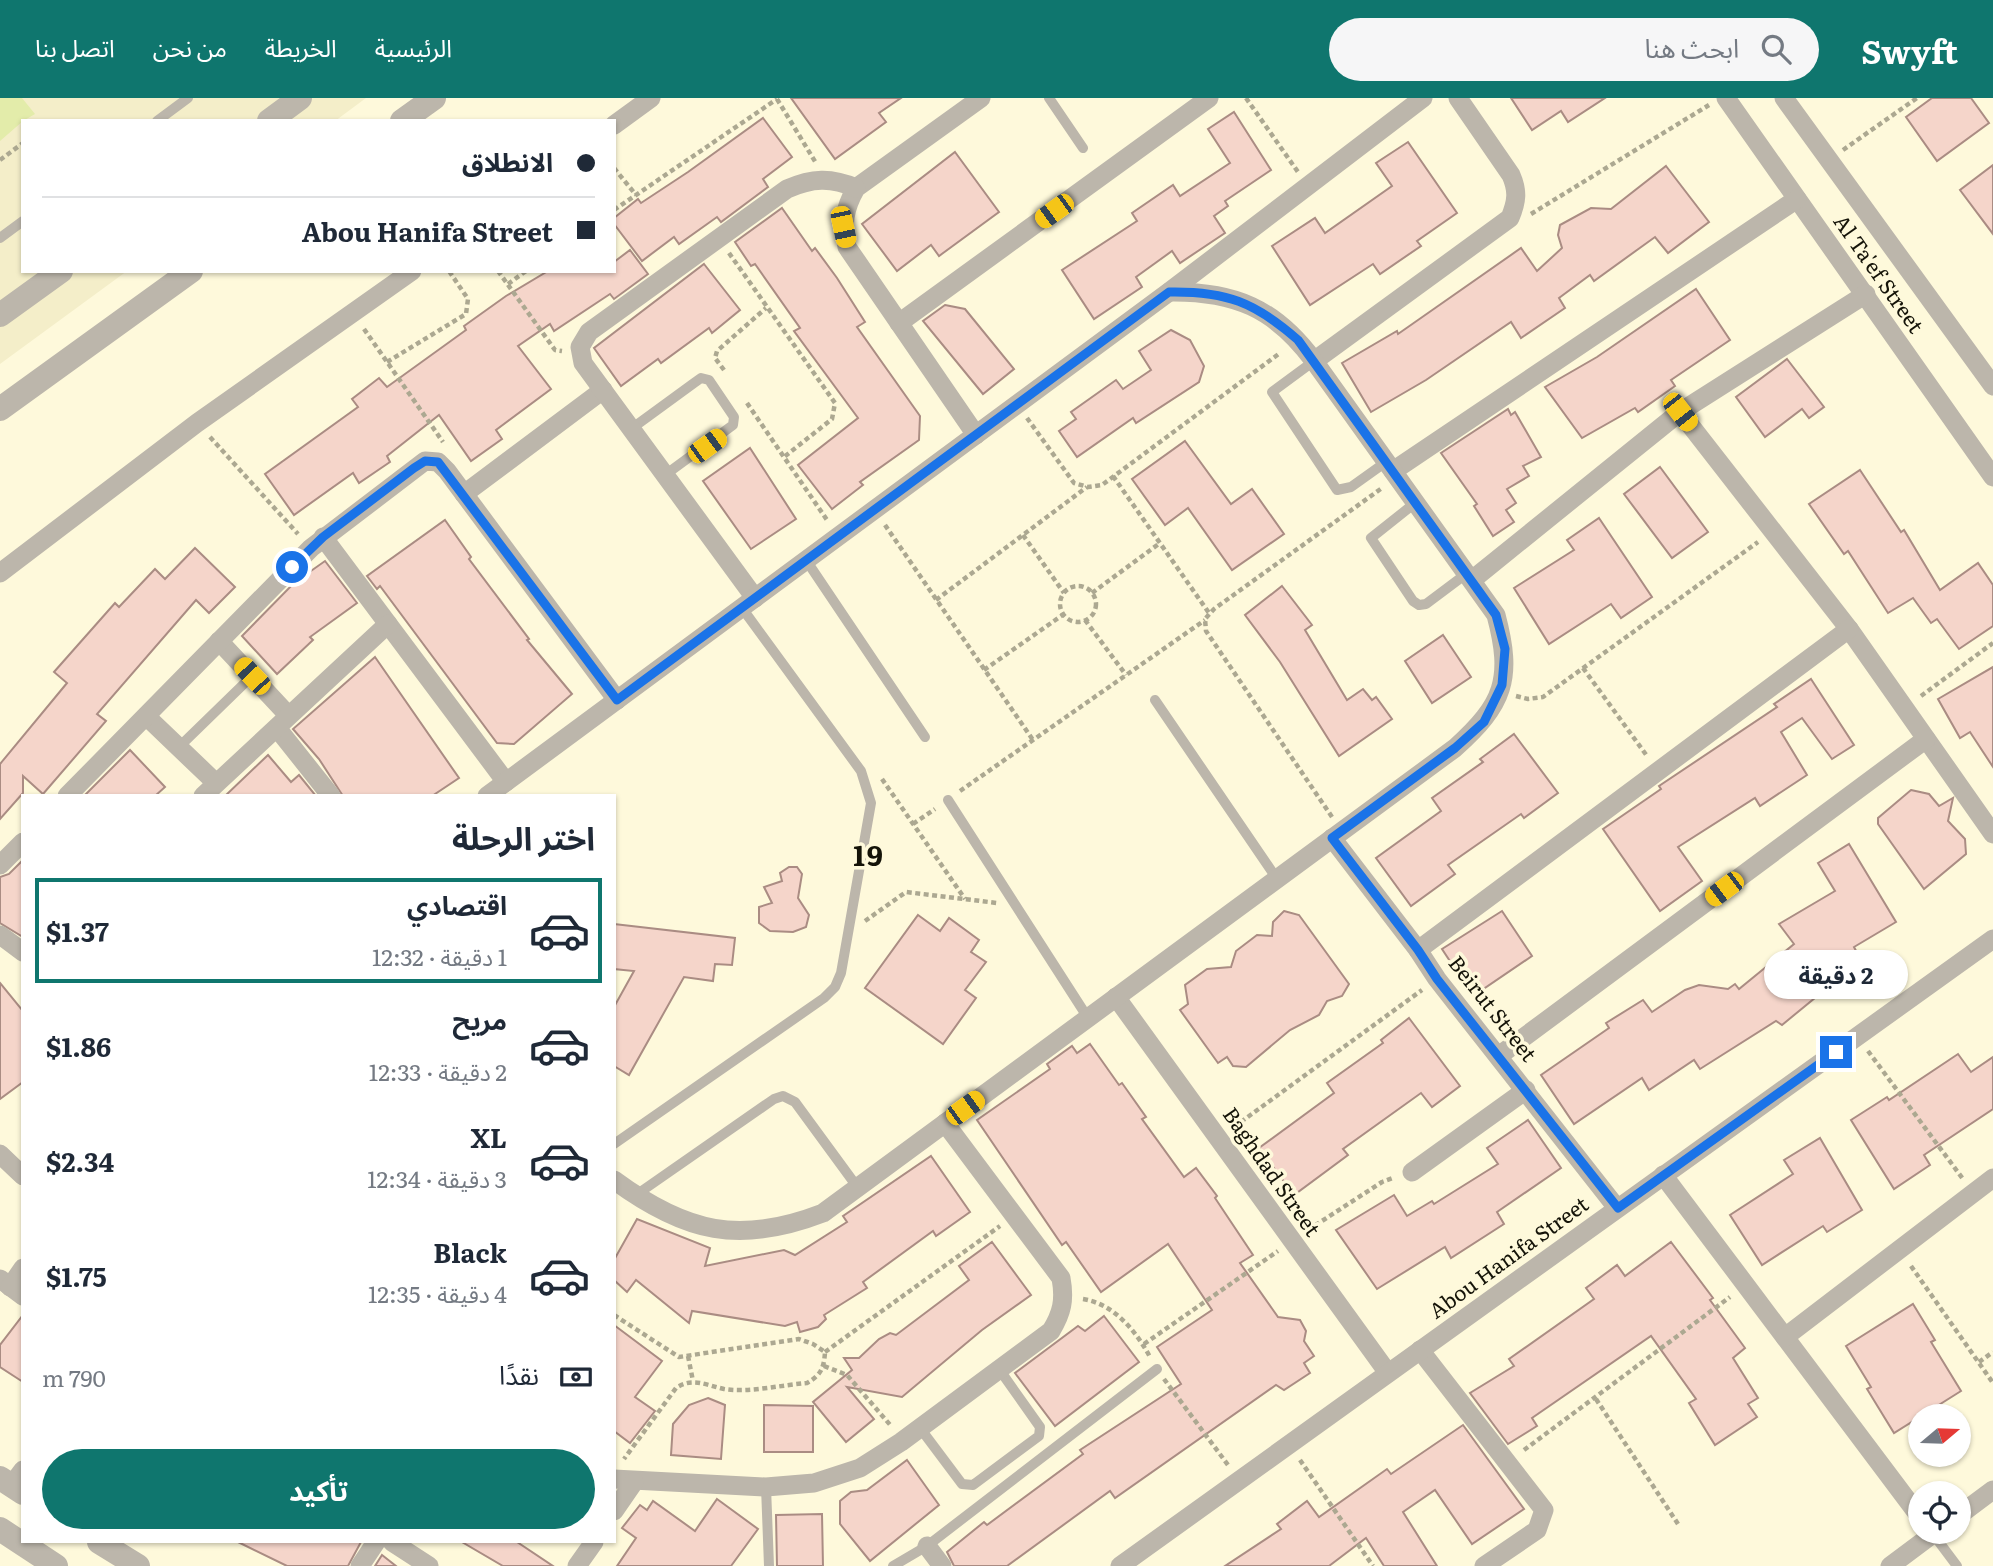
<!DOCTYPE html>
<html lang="ar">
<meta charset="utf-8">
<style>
:root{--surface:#fff;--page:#f6f6f7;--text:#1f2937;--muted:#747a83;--line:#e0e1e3;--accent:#0f766e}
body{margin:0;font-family:Literata,"Noto Sans Arabic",serif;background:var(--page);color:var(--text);direction:rtl;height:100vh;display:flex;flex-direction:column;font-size:26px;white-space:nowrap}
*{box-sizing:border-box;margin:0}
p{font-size:23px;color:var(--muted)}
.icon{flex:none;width:38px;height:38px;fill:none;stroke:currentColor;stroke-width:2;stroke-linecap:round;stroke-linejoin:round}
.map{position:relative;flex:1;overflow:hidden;direction:ltr}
.panel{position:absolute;left:21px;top:696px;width:595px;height:749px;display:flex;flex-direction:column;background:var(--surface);border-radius:0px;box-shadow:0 2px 5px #0004;direction:rtl}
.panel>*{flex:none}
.hud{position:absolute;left:21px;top:21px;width:595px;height:154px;border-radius:0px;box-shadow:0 2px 5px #0004;direction:rtl;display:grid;align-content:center;height:154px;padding:0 21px;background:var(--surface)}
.needle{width:46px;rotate:71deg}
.buttons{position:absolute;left:1908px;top:1306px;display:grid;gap:14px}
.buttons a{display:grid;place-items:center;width:63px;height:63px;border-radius:50%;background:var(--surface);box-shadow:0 2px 5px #0004;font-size:35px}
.end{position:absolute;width:32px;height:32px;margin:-16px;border:9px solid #1a73e8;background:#fff;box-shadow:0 0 0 4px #fff}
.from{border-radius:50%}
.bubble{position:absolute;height:49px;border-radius:24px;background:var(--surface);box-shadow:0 2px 5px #0004;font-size:23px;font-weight:700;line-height:49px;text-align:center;direction:rtl}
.car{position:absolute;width:21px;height:42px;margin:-21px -10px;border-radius:9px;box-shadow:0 0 5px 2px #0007;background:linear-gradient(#f5c518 24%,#345 0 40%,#f5c518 0 76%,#345 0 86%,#f5c518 0)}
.hud b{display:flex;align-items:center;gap:24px;height:66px;font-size:26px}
.hud b+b{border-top:2px solid var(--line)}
.hud i{width:18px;height:18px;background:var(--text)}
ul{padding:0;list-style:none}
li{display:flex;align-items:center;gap:21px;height:105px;margin:0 14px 10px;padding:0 7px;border:4px solid transparent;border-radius:0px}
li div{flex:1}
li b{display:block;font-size:26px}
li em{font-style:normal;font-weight:700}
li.active{border-color:var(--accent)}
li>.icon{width:63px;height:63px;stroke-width:1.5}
h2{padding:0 21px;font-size:32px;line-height:84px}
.pay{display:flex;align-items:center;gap:18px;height:77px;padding:0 21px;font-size:26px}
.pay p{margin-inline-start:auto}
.cta{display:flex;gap:14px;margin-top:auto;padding:14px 21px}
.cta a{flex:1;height:80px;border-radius:42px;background:var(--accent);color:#fff;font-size:28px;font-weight:700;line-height:80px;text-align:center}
header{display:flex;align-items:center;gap:42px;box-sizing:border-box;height:98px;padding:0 35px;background:var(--accent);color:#fff}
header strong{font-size:33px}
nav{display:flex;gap:38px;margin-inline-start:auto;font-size:24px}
.search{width:490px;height:63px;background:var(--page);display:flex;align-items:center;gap:18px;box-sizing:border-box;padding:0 24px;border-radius:38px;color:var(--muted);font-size:26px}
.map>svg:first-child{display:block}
.built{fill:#f4eec9}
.green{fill:#e3ecaa}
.building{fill:#f5d5ca;stroke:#aa8c83;stroke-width:2}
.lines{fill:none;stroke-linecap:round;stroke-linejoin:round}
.path{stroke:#aca891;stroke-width:4.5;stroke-dasharray:5 3.5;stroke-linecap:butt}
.service{stroke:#bcb6ab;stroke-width:10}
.minor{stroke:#bcb6ab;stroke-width:19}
.tertiary{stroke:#bcb6ab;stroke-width:24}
.route{stroke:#1a73e8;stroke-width:9}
.labels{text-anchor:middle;stroke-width:7;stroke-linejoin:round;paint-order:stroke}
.street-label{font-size:21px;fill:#141308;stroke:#fef9db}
.district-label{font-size:28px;font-weight:bold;letter-spacing:2px;fill:#141308;stroke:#fef9db}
</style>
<header>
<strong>Swyft</strong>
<div class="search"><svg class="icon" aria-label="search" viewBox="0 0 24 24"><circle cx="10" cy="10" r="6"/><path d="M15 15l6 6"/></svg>ابحث هنا</div>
<nav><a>الرئيسية</a><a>الخريطة</a><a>من نحن</a><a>اتصل بنا</a></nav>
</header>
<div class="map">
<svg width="1993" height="1468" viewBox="0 0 1993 1468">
<rect width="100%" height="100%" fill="#fef9db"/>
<polygon class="built" points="0,0 366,0 335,23 23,23 23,173 127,173 0,266"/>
<polygon class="green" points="0,0 22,0 35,16 23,23 0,43"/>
<g class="building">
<polygon points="791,0 901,0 879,15 886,24 835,61"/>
<polygon points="1511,0 1605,0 1568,24 1561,13 1532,32"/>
<polygon points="1932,0 1971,0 1989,25 1937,63 1906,19"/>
<polygon points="1234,14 1271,72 1225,103 1228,108 1214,118 1225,135 1180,165 1172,153 1136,179 1142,189 1094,221 1062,172 1137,123 1132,115 1173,87 1180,98 1230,65 1208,31"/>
<polygon points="763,20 792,59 763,81 768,89 721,124 717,119 679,146 674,139 642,163 614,126 614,120 638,101 641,105 688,74"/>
<polygon points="1408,44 1457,115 1417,143 1421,148 1380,176 1373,166 1310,207 1272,148 1315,120 1325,135 1392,88 1376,65"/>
<polygon points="955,54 999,114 939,158 931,147 897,173 862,126"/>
<polygon points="1993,67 1993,136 1960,92"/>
<polygon points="1666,68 1709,124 1668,155 1655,139 1594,183 1590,177 1559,200 1565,210 1521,240 1511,224 1426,282 1371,314 1342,265 1397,233 1398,236 1521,150 1537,173 1562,150 1558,137 1560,127 1591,110 1611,111"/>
<polygon points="782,110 812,153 815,150 837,180 865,224 857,229 920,318 919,342 860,384 863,387 832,411 798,367 858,320 794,233 800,230 755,166 751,168 735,144"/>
<polygon points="630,152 648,176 614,201 610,196 554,233 550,226 518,248 551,291 496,332 502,341 471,363 439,317 387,358 390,364 359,385 353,375 294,417 265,376 358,309 352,301 379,280 387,289 466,232 464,228 506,198 548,173 614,173 614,164"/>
<polygon points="704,166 740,212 712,235 709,230 661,265 658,261 621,288 594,250"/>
<polygon points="1696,191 1730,242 1671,282 1675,288 1638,314 1635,310 1582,340 1545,289 1597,259"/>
<polygon points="945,207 965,211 1014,271 983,296 923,223"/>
<polygon points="1171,232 1190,242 1204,268 1199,284 1136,325 1133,320 1077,359 1059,333 1076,321 1071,314 1116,282 1123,291 1151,272 1139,253"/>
<polygon points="1787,261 1824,309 1809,320 1802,311 1765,339 1736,299"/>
<polygon points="1508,311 1511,317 1515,314 1541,359 1523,368 1529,378 1507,391 1516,405 1506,412 1514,424 1493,438 1474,408 1477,406 1441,355"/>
<polygon points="1185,343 1231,406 1252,391 1284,436 1232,472 1188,410 1165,427 1132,381"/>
<polygon points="750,350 796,421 751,451 703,383"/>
<polygon points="1660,369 1708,434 1672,460 1624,396"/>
<polygon points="1860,372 1901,434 1904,432 1940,492 1978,465 1993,487 1993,528 1959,551 1937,521 1931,525 1913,500 1888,515 1848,453 1844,456 1809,406"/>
<polygon points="1599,420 1652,499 1621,520 1611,506 1549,546 1514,490 1574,452 1567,442"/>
<polygon points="445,422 471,459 469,461 529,541 527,542 572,596 514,646 497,645 380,488 377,491 367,478"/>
<polygon points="195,450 235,489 209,515 196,502 97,616 106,623 43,696 23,678 23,695 0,721 0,666 67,585 54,574 115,505 119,509 155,471 165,481"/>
<polygon points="325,463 357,505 310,539 313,542 277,576 242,538 294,485"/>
<polygon points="1282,488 1312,527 1305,532 1347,602 1363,591 1372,602 1376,599 1392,621 1339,658 1280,564 1245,517"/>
<polygon points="1443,537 1471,579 1432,605 1405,563"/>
<polygon points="375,559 459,680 432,698 343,698 319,661 293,631"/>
<polygon points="1993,569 1993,669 1970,634 1960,640 1938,601"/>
<polygon points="1811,581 1854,647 1832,661 1802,620 1781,634 1807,677 1760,708 1755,700 1678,749 1702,783 1660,813 1603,731 1661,691 1659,688 1777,609 1774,606"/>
<polygon points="1514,636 1558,695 1524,720 1521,716 1448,767 1455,776 1411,808 1376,760 1441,713 1432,700 1483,664 1480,661"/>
<polygon points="130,652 165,689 155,698 84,698"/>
<polygon points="268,657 291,684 299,677 316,698 225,698"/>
<polygon points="1911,692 1929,696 1939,708 1953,700 1948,723 1965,741 1966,756 1924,791 1878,726 1878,720"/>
<polygon points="1849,746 1896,824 1854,849 1861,862 1822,884 1827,890 1782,927 1776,923 1700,971 1694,962 1649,992 1642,980 1574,1026 1541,977 1609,930 1606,925 1643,902 1652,914 1685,892 1699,887 1728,891 1735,886 1739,891 1794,846 1779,826 1835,793 1818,765"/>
<polygon points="23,762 23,839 0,825 0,779 9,776"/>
<polygon points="789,769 797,769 802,776 798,800 809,817 806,829 793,834 770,833 759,825 759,809 772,805 764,789 782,783 780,775"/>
<polygon points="1284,813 1299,817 1349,886 1342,898 1327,903 1319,917 1290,932 1246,969 1233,968 1227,959 1218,965 1180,912 1188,906 1185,887 1207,871 1231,869 1236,853 1257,837 1272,838 1273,824"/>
<polygon points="1502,813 1532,858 1473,898 1442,851"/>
<polygon points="918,817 940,833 949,820 979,842 971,854 986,864 965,892 976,900 943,946 865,890"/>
<polygon points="614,826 735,840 732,867 715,866 713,883 684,879 629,977 614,968 614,909 634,873 614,871"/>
<polygon points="0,885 23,913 23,984 0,1001"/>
<polygon points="1409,920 1460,988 1432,1009 1421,995 1343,1051 1348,1057 1294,1097 1259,1050 1334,995 1327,985 1383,945 1381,942"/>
<polygon points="1090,946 1119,987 1122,985 1146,1019 1142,1021 1184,1079 1196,1070 1217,1098 1215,1100 1253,1157 1240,1165 1278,1219 1300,1222 1306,1233 1304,1243 1314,1258 1304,1265 1310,1275 1284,1292 1276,1287 1115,1400 1110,1393 1007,1468 954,1468 947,1454 984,1424 987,1427 1083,1356 1080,1352 1181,1286 1157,1249 1212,1212 1168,1146 1101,1194 1066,1144 1062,1147 977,1022 1050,971 1047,966 1072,948 1077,955"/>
<polygon points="1958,956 1971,974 1993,959 1993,1011 1924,1057 1930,1067 1894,1091 1851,1022 1887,999 1889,1002"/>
<polygon points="1528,1022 1561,1070 1497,1114 1504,1126 1451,1160 1445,1149 1377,1191 1336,1132 1394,1097 1407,1118 1432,1103 1434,1106 1498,1066 1487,1050"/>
<polygon points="1820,1040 1862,1112 1827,1134 1823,1128 1762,1167 1730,1117 1793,1076 1784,1062"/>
<polygon points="931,1058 970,1114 936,1138 933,1133 863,1184 867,1190 824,1217 826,1221 818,1229 800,1234 797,1224 785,1228 692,1213 689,1225 636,1182 627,1194 614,1182 614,1162 637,1121 710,1150 705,1168 784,1152 795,1157 847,1124 843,1118"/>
<polygon points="992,1144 1031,1197 982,1232 902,1299 847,1289 874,1321 846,1344 813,1304 852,1272 844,1260 859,1260 879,1241 890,1235 896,1237 969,1182 959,1168"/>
<polygon points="1671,1144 1713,1200 1710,1202 1745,1250 1733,1260 1758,1300 1748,1306 1757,1319 1715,1347 1689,1305 1696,1301 1651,1238 1532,1320 1537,1328 1508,1346 1470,1295 1514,1268 1509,1261 1594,1201 1586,1190 1617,1167 1625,1178"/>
<polygon points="1913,1206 1935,1242 1931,1244 1961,1293 1894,1335 1867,1291 1871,1289 1846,1248"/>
<polygon points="23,1217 23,1284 0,1269 0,1247"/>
<polygon points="1104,1218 1139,1264 1055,1328 1015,1275 1078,1228 1085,1233"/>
<polygon points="614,1227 662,1263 635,1299 655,1313 630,1345 614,1333"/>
<polygon points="708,1300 725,1307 721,1361 671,1357 673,1326 689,1307"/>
<polygon points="764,1307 813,1308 813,1354 764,1354"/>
<polygon points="1463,1327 1524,1411 1472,1446 1435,1392 1403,1414 1437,1468 1384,1468 1366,1440 1329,1468 1225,1468 1281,1431 1277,1426 1307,1403 1319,1419 1387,1371 1391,1376"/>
<polygon points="907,1362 939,1407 870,1463 840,1426 840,1403 851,1394 867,1392"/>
<polygon points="717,1401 758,1431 731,1468 617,1468 636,1440 622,1430 640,1407 647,1412 653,1403 695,1433"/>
<polygon points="822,1416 823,1468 777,1468 776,1417"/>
<polygon points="238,1444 361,1444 348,1468 287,1468"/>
<polygon points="462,1444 517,1444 553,1468 503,1468"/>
<polygon points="382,1457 396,1468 375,1468"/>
</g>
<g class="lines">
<g class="path">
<polyline points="1246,0 1298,74"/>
<polyline points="777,1 816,65"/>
<polyline points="1843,52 1917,0"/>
<polyline points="0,62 23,45"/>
<polyline points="614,70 636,97"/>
<polyline points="614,112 777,1"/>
<polyline points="1531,116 1709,7"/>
<polyline points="729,155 835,305 832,321 784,359"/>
<polyline points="498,173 555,252 562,253"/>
<polyline points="508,186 526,173"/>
<polyline points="364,231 443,344"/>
<polyline points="387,264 466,216 468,201 449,173"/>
<polyline points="724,272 715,260 717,253 766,210"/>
<polyline points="747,305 827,422"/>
<polyline points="1027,320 1074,385 1088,389 1102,387 1280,255"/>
<polyline points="210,339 298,436"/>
<polyline points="1113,378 1209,515"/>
<polyline points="885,427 1033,642"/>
<polyline points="1023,437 1064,495"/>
<circle cx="1078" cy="506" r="18"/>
<polyline points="1092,495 1160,445"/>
<polyline points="936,502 1087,389"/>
<polyline points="1085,522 1126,577"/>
<polyline points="1583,570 1647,658"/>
<polyline points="984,572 1064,516"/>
<polyline points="1516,598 1528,601 1543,599 1758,444"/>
<polyline points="1921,598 1993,545"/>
<polyline points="882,681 965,801"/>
<polyline points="960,693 1205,522"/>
<polyline points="1332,719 1206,533 1205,521 1214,511 1382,390"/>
<polyline points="913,726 935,711"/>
<polyline points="865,823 906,794 997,805"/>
<polyline points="1868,953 1963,1081"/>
<polyline points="1234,1029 1422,892"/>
<polyline points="1308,1132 1382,1084 1393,1080"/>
<polyline points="1911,1168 1993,1285"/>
<path d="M1083,1201C1114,1206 1136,1233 1150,1259"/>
<path d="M614,1217L679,1259L799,1241L813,1246L825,1254C824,1270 821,1277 807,1285C781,1287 749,1295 724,1291C706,1287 692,1279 676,1290L624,1361"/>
<polyline points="1144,1246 1278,1153"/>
<polyline points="825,1254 1000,1128"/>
<polyline points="688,1258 693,1283"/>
<polyline points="1979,1264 1993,1254"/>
<polyline points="824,1268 847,1277 892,1329"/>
<polyline points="1164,1281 1228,1367"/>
<polyline points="1596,1301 1678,1426"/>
<polyline points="1524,1352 1730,1199"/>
<polyline points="1300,1362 1373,1468"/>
</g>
<g class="service">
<polyline points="1049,0 1083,50"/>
<polyline points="157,23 188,0"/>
<polyline points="0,140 23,123"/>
<polyline points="1314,263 1272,294 1337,392 1351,389 1386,364"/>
<polyline points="631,331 694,285 701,280 709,282 734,319 733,327 665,377"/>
<polyline points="1415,405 1371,440 1413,503 1419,507 1426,506 1466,476"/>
<polyline points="806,462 925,639"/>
<polyline points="1155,602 1277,781"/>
<polyline points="179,649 252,578"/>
<polyline points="948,702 1088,920"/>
<polyline points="614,1046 824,900 835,889 841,875 871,705 861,673 742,510"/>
<polyline points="636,1097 774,1001 783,998 795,1004 858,1090"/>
<polyline points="920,1330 962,1386 973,1387 1039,1338 1040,1329 999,1271"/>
<polyline points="766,1389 769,1468"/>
<polyline points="1933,1436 1957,1468"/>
<polyline points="893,1468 927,1448 1157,1271"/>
</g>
<g class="minor">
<polyline points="1726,0 1993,379"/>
<polyline points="1784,0 1993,288"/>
<polyline points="614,27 651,0"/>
<polyline points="899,225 1209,0"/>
<path d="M1314,263L1510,120C1517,103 1518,93 1511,77L1458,0"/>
<polyline points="1680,314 1849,531 1993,736"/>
<path d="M976,337L847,149C842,126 844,111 856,90L981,0"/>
<polyline points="1393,373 1797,101"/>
<polyline points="464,396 603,292"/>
<polyline points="323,439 506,684"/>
<polyline points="0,475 197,325 412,173"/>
<polyline points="1472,482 1680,314 1866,196"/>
<path d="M755,500L583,265L580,249L589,234L787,91C812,80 831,79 856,90"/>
<polyline points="219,543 288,617"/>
<polyline points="146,618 216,685"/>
<polyline points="277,630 331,698"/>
<polyline points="67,698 311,450 425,363 438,364 447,373 617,602"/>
<polyline points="203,698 388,526"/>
<polyline points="487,698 1169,194 1423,0"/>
<polyline points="1332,740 1418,852 1437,881 1617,1110"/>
<polyline points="0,767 23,744"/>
<polyline points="0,837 23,854"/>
<polyline points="1418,852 1849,531"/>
<polyline points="1116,899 1388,1275"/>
<polyline points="1500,957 1926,641"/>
<polyline points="0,1056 23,1078"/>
<polyline points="1412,1074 1526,992"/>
<polyline points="1663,1077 1920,1419"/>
<path d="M614,1082C686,1135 740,1147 823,1115L1455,650C1504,606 1513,581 1496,517L1314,263C1275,210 1234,193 1169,194"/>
<polyline points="0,1181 23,1198"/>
<polyline points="10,1189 23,1170"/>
<polyline points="1785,1239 1993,1080"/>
<polyline points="1420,1252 1544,1412 1537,1432 1484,1468"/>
<path d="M614,1381L766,1389L814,1385L860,1370L901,1344L1051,1233C1062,1215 1065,1202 1061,1180L945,1025"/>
<polyline points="11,1388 23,1372"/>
<polyline points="614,1413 634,1384"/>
<polyline points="1958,1418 1993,1392"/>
<polyline points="392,1444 429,1468"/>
<polyline points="927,1448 942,1468"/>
<polyline points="360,1468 376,1444"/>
<polyline points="577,1468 594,1444"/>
<polyline points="1120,1468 1993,841"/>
<polyline points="1890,1468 1937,1433"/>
</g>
<g class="tertiary">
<polyline points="269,23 300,0"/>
<polyline points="402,23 434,0"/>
<polyline points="0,217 61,173"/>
<polyline points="0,311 191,173"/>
<polyline points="0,1380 23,1395"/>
<polyline points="0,1431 56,1468"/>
<polyline points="99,1444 138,1468"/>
</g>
</g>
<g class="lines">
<path class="route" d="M292,469L323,439L414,370L425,363L438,364L617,602L1169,194C1226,193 1255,204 1298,242L1496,517L1505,551L1502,587L1484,624L1455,650L1332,740L1418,852L1437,881L1618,1110L1836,954"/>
</g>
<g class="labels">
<g class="street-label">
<text transform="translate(1878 176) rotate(55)" y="7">Al Ta'ef Street</text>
<text transform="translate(1492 911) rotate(52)" y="7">Beirut Street</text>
<text transform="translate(1271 1074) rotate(55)" y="7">Baghdad Street</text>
<text transform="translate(1509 1160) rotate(-36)" y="7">Abou Hanifa Street</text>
</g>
<g class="district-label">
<text x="869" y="768">19</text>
</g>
</g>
</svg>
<div class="buttons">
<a><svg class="needle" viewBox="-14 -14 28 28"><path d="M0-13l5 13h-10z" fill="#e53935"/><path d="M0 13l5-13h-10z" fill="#747a83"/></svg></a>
<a><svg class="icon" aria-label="locate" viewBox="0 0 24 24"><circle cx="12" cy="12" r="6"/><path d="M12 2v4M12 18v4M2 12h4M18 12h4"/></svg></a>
</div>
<i class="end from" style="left:292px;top:469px"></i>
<i class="end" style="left:1836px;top:954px"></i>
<div class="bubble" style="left:1764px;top:852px;width:144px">2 دقيقة</div>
<i class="car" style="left:1054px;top:113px;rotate:234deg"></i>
<i class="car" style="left:843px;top:129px;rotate:168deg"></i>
<i class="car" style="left:1680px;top:314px;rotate:142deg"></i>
<i class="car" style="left:707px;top:348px;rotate:54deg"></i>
<i class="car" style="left:252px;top:578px;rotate:317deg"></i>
<i class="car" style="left:1724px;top:791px;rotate:233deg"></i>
<i class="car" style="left:965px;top:1010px;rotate:54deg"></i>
<div class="hud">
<b><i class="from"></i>الانطلاق</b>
<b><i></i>Abou Hanifa Street</b>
</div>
<section class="panel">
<h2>اختر الرحلة</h2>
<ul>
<li class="active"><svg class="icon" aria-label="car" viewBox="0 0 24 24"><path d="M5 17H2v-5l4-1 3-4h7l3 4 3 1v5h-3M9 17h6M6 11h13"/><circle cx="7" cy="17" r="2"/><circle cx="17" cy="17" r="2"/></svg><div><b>اقتصادي</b><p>1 دقيقة · 12:32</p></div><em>$1.37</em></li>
<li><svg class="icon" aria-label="car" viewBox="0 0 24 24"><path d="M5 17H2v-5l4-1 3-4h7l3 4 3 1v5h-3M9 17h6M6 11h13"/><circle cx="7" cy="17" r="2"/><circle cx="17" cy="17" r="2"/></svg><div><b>مريح</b><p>2 دقيقة · 12:33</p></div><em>$1.86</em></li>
<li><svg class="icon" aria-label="car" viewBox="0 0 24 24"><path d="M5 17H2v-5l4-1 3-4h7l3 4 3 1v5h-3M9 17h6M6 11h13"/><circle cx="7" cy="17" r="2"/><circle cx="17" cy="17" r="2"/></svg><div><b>XL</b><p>3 دقيقة · 12:34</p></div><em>$2.34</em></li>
<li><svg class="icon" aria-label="car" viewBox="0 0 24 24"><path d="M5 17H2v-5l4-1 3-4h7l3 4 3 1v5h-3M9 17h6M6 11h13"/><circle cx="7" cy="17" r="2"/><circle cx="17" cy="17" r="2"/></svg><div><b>Black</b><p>4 دقيقة · 12:35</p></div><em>$1.75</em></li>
</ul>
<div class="pay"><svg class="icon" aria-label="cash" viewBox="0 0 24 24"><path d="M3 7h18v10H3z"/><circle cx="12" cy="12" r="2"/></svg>نقدًا<p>790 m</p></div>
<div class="cta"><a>تأكيد</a></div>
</section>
</div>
